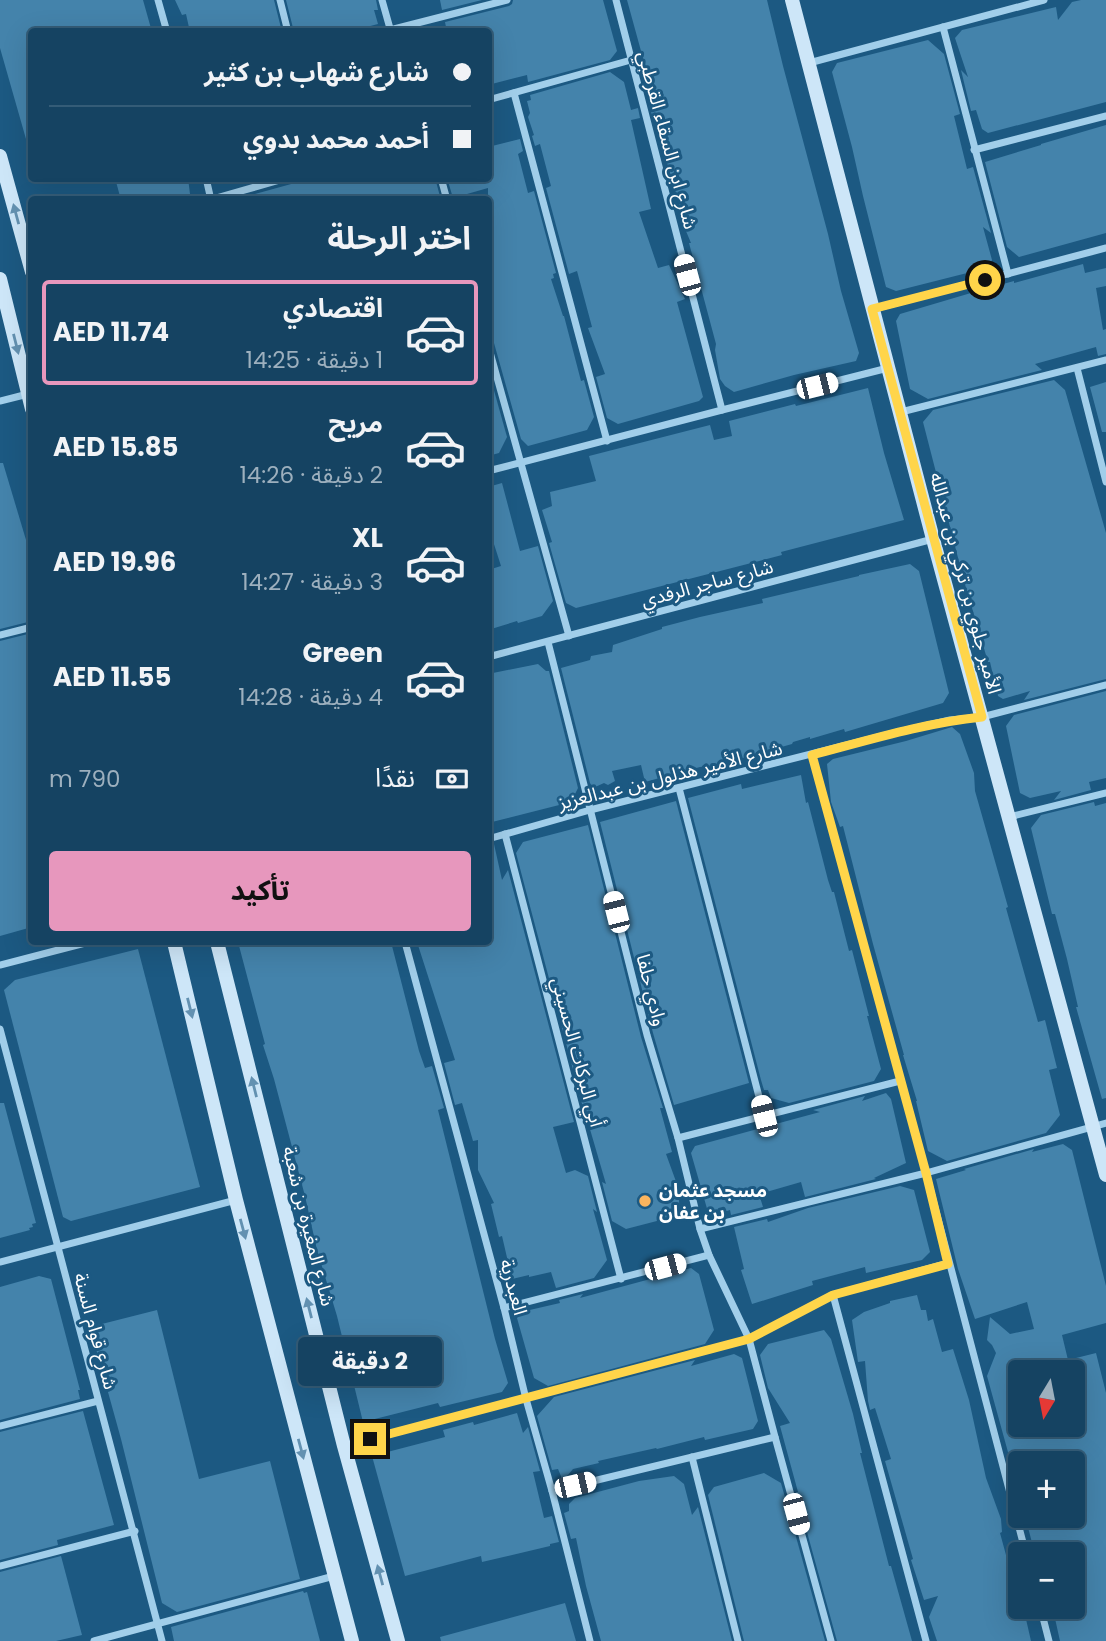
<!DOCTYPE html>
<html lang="ar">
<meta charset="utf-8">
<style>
:root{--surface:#154362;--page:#1e4a68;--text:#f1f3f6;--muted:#9db0be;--line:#345c77;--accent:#e797bd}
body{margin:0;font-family:Poppins,"Noto Sans Arabic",sans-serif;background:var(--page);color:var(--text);direction:rtl;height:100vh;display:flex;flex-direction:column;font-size:26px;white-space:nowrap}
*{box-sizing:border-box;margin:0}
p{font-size:23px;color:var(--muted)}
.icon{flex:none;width:38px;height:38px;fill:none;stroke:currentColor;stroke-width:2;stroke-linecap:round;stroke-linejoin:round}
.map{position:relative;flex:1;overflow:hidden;direction:ltr}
.side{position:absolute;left:28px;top:196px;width:464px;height:749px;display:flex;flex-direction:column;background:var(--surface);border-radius:7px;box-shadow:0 7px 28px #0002,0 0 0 2px var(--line);direction:rtl}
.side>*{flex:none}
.top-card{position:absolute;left:28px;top:28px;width:464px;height:154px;border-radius:7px;box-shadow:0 7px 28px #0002,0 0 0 2px var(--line);direction:rtl;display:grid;align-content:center;height:154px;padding:0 21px;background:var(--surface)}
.needle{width:46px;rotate:190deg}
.fabs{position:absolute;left:1008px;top:1360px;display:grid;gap:14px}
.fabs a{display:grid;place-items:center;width:77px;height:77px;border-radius:7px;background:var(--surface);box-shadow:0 7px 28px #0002,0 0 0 2px var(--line);font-size:35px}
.end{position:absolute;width:32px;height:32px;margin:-16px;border:9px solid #ffd54a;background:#111;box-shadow:0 0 0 4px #111}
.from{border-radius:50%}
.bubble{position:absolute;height:49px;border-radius:7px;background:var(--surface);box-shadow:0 7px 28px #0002,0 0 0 2px var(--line);font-size:23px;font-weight:700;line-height:49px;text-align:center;direction:rtl}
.car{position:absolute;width:21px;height:42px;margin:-21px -10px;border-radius:9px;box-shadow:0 0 5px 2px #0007;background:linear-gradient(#fff 24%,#345 0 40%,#fff 0 76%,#345 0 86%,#fff 0)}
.top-card b{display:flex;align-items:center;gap:24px;height:66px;font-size:26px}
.top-card b+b{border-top:2px solid var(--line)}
.top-card i{width:18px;height:18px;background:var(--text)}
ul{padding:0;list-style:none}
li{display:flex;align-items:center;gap:21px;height:105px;margin:0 14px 10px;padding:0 7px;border:4px solid transparent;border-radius:7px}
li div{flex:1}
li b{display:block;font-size:26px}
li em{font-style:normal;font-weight:700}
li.current{border-color:var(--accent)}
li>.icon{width:63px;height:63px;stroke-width:1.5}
h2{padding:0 21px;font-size:32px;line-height:84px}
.pay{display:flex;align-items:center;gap:18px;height:77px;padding:0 21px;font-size:26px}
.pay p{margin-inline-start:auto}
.primary-button{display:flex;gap:14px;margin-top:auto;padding:14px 21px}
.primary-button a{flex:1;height:80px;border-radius:7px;background:var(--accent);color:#111;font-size:28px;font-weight:700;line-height:80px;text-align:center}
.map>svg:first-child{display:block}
.building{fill:#4483ab;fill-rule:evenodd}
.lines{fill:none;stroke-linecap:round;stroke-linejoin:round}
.street{stroke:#a1ceea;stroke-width:7}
.secondary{stroke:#cde6f8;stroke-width:14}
.oneway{fill:#6391b1}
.route{stroke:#ffd54a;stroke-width:9}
.poi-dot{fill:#fab55f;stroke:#1c5982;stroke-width:2.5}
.labels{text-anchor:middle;stroke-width:6;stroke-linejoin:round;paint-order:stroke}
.street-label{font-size:19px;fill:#fff;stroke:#1c5982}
.poi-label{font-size:19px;font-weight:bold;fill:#fff;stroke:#1c5982;text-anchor:start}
</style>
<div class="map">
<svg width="1106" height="1641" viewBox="0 0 1106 1641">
<rect width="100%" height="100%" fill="#1c5982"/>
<g class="building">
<polygon points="0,0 143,0 152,32 32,32 32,145 28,146 0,48"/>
<polygon points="175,0 274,0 282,32 190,32 186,14 182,15"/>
<polygon points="286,0 376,0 378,10 374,10 378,24 347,32 294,32"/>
<polygon points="440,0 482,0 442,10"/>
<polygon points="513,0 603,0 617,51 610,60 528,82 527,75 488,85 488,32 447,32 445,22 509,6 512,4"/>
<polygon points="627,0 767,0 783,66 828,234 841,291 859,353 856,361 794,375 734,392 725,386 720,379 715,350 716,344 689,243 691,243 683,224 679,203 665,156 667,156 655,115 652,115 649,104 652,103 651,99 655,102"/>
<polygon points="1081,0 1106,0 1106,102 988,133 982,129 976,110 971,111 961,70 968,77 955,38 962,30 1056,7 1058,20 1072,2"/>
<polygon points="928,40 944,54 960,114 954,116 967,169 973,167 991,233 983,227 992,260 986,273 977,276 975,271 896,291 886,287 863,196 852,147 832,72 837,63"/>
<polygon points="610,72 624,82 631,110 638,108 640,118 631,120 651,209 639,212 658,268 669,265 685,299 677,302 703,397 699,401 618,424 607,418 596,377 605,374 588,328 592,327 577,271 569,274 546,188 551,186 540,144 535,146 532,136 534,135 528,117 530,113 527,101 531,100 530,95"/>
<polygon points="1106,125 1106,233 1019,257 1007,247 985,162 1041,145 1041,144"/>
<polygon points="520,139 523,151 518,154 528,193 534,191 556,273 553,274 554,278 551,279 563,316 564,316 581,381 584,380 594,417 587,430 528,446 521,439 494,343 488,339 488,335 493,335 488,315 488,188 453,198 447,178 488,178 488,147"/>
<polygon points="115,178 188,178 190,194 166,200 121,200"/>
<polygon points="313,178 435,178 441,200 233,200"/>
<polygon points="1083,264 1085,273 1106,268 1106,286 1096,288 1103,330 1106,329 1106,354 1098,356 1096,347 1035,364 1042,370 928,399 910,389 896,321 900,314 981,290 1014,281 1014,283"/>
<polygon points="488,369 507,437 499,453 488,456"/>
<polygon points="1054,380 1065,390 1106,533 1106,679 1024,700 1030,691 1003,699 998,696 990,662 988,662 964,581 923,422 933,410"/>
<polygon points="1106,382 1106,432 1102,432 1090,387"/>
<polygon points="868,388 884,453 904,520 781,552 782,555 576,608 566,603 549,543 552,542 542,510 552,506 550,492 596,481 589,456 710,425 714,440 732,436 729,421 795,404 796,406"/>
<polygon points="0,463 3,463 32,560 32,621 0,629"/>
<polygon points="502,483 520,551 538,546 553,601 542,616 518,623 517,621 488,630 488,570 501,566 493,541 488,542 488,487"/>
<polygon points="910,564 919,571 949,693 943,703 845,732 844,729 810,739 810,737 793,742 792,744 721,764 700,767 645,782 641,765 612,771 615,781 608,785 604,783 593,788 590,783 561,668 590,660 591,656 612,652 613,645 662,629 662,627 700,617 763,603 762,599 859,576 859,575"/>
<polygon points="32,633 32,927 0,936 0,641"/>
<polygon points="538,664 546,671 549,671 578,788 571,802 488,823 488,674"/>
<polygon points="1106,691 1106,778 1089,782 1091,790 1054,800 1061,791 1030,798 1020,793 1006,726 1014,715"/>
<polygon points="952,727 960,734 974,773 975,791 1008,907 1006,908 1038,1022 1045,1020 1057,1068 1049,1070 1060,1115 1046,1133 947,1161 928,1151 916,1101 917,1101 903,1055 904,1055 873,944 843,826 840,827 831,802 827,764 833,759 906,741"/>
<polygon points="801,775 806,803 808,802 828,880 832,892 834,892 849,951 852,950 869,1016 867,1016 881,1069 874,1081 789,1103 771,1098 768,1090 764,1090 761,1080 688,798 741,784 742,789"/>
<polygon points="676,801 749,1083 674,1105 653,1033 600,822"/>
<polygon points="1094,802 1095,806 1106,803 1106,1098 1102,1099 1076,1007 1078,1007 1067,959 1055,914 1052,914 1031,828 1041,815"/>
<polygon points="588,825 641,1037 663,1108 660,1108 672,1152 666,1154 678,1187 680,1215 626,1229 612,1221 602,1182 606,1184 587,1119 586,1119 516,853 523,842"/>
<polygon points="494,844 502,880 508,870 574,1122 553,1127 566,1173 575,1170 588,1176 597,1212 593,1209 607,1260 594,1278 556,1288 551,1272 529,1277 529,1275 512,1279 502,1236 499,1237 491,1204 494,1203 478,1170 478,1140 473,1141 462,1103 455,1105 444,1063 455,1060 417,942 488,942 488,845"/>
<polygon points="238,942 391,942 419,1051 425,1068 432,1066 444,1108 438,1110 495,1339 508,1383 502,1392 440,1407 438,1403 363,1422 337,1316 317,1250 305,1196 274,1079 263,1045 265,1044"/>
<polygon points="138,949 200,1187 71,1221 63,1217 4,990 15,980"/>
<polygon points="886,1093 891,1099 906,1163 874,1178 876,1179 805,1197 801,1182 759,1194 763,1207 731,1215 730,1210 713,1215 708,1212 691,1153 695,1146 820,1112 813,1110 865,1096 862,1101"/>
<polygon points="0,1103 4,1103 36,1223 32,1224 33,1227 29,1228 30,1230 0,1238"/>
<path d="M1063,1144L1072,1150L1106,1286V1323L1062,1335L1068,1360L1096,1353L1106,1393V1641H1060L1054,1614V1606H1073V1554H1035L1025,1516H1073V1463H1011L987,1376L996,1353L992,1345L987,1340L990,1317L1010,1334L1034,1329L1027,1302L975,1319L958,1269L936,1179L966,1170L964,1169L1034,1149L1032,1152ZM1020,1372H1073V1424H1020Z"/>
<polygon points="900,1186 914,1190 930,1252 922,1260 866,1273 865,1267 812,1281 813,1285 752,1304 741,1270 744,1269 734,1227 767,1219 768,1222 808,1208"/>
<polygon points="691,1268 699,1274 714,1330 705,1344 548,1386 534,1378 517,1318 521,1312 560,1303 559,1300 583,1294 580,1298"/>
<polygon points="39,1276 51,1279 80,1390 78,1390 80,1399 0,1420 0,1287"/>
<polygon points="917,1295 921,1310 926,1310 928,1321 933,1319 942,1352 953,1349 969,1400 986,1478 1001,1519 1002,1532 1000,1533 1015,1588 1018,1589 1020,1606 1023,1606 1031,1641 937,1641 929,1617 938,1596 924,1600 911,1560 913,1559 885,1461 891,1459 875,1408 870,1410 868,1401 865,1361 858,1362 852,1320 864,1312 890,1303 890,1301"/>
<polygon points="157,1310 199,1479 270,1461 300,1579 177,1612 162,1603 121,1439 90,1327"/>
<polygon points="824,1330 831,1339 853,1414 862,1453 860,1453 889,1566 891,1566 912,1641 837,1641 796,1492 798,1492 780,1426 790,1423 768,1388 760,1355 768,1344"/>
<polygon points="734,1354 742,1358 758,1421 753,1429 705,1440 704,1437 657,1449 656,1448 598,1461 599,1463 573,1469 563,1481 558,1469 552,1470 537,1416 554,1397 695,1360 691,1366"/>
<polygon points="83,1411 114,1525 57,1540 58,1545 0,1560 0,1432"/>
<polygon points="517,1413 523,1433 528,1427 540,1471 533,1472 544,1518 552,1516 559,1542 550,1544 550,1546 482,1562 481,1556 405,1576 372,1456 445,1437 443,1430 473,1422 474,1425"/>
<polygon points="764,1473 781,1483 825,1641 744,1641 708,1495 714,1487"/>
<polygon points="674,1476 684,1484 692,1515 698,1507 732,1641 601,1641 586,1586 576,1538 571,1539 564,1513 569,1511 569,1504 575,1498 639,1481"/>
<polygon points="61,1556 82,1635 56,1641 0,1641 0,1572"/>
<polygon points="303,1591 304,1593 307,1592 320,1641 174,1641 171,1627"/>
<polygon points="565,1603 576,1641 441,1641 440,1637"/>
</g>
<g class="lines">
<g class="street">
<polyline points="158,0 167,32"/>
<polyline points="280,0 288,32"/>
<polyline points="382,0 391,32"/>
<polyline points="616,0 722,410"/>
<polyline points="943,27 1008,274"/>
<polyline points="390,30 507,0"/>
<polyline points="809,63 1044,0"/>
<polyline points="514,93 607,441"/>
<polyline points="488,100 631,60"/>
<polyline points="974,150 1106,116"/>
<polyline points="206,178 211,200"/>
<polyline points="441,178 447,200"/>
<polyline points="209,200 287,178"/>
<polyline points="873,309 1106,248"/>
<polyline points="488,345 569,636"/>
<polyline points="1077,368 1106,482"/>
<polyline points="0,401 28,394"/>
<polyline points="901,412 1106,360"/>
<polyline points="488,471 722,410 888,368"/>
<polyline points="0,635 32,627"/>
<polyline points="548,642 647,1035 678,1138 700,1229 709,1255 749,1339 775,1437 831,1641"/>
<polyline points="488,657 933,539"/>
<polyline points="812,755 926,1173 1026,1554"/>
<polyline points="679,788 764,1116"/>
<polyline points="1009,817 1106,793"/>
<polyline points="505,834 621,1279"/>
<polyline points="488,839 590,810 898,732 950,720 982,717 1106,685"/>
<polyline points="405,942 504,1308 526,1399 552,1491 590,1641"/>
<polyline points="0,965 89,942"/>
<path d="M0,1029C54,1233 109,1437 162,1641"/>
<polyline points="678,1138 900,1081"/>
<polyline points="700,1229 926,1173 1106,1123"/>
<polyline points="0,1262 236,1200"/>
<polyline points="833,1295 926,1641"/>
<polyline points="504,1308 709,1255"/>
<polyline points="0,1426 98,1401"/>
<polyline points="344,1446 749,1339 833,1295 948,1263"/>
<polyline points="692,1457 738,1641"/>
<polyline points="552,1491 775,1437"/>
<polyline points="0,1566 135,1531"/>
<polyline points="1040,1606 1049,1641"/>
<polyline points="94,1641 334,1576"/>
</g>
<g class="secondary">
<polyline points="792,0 933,539 1106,1175"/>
<polyline points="0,156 32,272"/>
<polyline points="0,279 32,409"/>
<polyline points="174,942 236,1200 352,1641"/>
<polyline points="217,942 344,1446 398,1641"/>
</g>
</g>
<defs><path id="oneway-solid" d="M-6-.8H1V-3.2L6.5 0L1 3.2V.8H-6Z" transform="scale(1.75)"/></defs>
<g class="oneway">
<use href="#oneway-solid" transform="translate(16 214) rotate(-105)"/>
<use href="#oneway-solid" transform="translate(16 344) rotate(76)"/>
<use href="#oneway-solid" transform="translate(190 1008) rotate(76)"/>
<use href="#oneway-solid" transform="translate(254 1087) rotate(-104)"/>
<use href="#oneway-solid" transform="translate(243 1229) rotate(75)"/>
<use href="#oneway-solid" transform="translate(309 1308) rotate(-104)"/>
<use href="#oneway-solid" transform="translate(301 1449) rotate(75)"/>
<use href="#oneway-solid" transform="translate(380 1575) rotate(-105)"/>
</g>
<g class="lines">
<path class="route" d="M370,1439L749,1339L833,1295L948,1264L926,1173L812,755C869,740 924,723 982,717L872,309L985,280"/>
</g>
<circle class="poi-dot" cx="645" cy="1201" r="7"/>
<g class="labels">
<g class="street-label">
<text transform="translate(668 140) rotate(75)" y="7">شارع ابن السقاء القرطبي</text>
<text transform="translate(707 583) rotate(-15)" y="7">شارع ساجر الرفدي</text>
<text transform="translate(966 583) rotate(75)" y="7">الأمير جلوي بن تركي بن عبدالله</text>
<text transform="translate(670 775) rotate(-14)" y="7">شارع الأمير هذلول بن عبدالعزيز</text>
<text transform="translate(652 990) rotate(76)" y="7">وادي حلفا</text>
<text transform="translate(578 1052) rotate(75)" y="7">أبي البركات الحسيني</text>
<text transform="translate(309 1226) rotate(76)" y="7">شارع المغيرة بن شعبة</text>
<text transform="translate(514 1287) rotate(75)" y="7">العبدرية</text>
<text transform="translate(96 1331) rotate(75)" y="7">شارع قوام السنة</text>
</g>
<g class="poi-label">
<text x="659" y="1197">مسجد عثمان<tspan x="659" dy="22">بن عفان</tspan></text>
</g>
</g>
</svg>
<div class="fabs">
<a><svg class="needle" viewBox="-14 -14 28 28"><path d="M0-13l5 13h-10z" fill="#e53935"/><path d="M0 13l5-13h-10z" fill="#9db0be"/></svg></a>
<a>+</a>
<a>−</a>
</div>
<i class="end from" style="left:985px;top:280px"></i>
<i class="end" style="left:370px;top:1439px"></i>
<div class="bubble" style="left:298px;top:1337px;width:144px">2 دقيقة</div>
<i class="car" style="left:687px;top:275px;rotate:345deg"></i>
<i class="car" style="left:817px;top:386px;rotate:76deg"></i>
<i class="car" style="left:616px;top:912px;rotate:346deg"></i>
<i class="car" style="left:764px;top:1116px;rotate:346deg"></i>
<i class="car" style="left:665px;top:1267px;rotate:75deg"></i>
<i class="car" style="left:575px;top:1485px;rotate:77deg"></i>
<i class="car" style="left:796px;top:1514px;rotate:165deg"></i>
<div class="top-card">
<b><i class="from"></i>شارع شهاب بن كثير</b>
<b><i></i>أحمد محمد بدوي</b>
</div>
<section class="side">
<h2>اختر الرحلة</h2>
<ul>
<li class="current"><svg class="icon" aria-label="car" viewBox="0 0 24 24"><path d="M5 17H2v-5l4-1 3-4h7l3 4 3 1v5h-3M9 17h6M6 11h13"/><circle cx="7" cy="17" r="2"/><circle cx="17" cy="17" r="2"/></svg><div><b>اقتصادي</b><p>1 دقيقة · 14:25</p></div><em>AED 11.74</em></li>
<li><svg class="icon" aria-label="car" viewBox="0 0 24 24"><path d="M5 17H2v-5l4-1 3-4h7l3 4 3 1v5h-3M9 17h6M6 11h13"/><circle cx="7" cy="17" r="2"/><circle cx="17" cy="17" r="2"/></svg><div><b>مريح</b><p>2 دقيقة · 14:26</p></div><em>AED 15.85</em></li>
<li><svg class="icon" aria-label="car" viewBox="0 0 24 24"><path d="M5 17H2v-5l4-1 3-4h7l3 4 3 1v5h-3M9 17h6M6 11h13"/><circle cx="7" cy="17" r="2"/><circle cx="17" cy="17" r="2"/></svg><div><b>XL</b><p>3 دقيقة · 14:27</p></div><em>AED 19.96</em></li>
<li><svg class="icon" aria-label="car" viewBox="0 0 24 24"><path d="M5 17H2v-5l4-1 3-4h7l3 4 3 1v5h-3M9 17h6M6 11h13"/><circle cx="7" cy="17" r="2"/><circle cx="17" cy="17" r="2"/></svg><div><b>Green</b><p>4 دقيقة · 14:28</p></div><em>AED 11.55</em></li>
</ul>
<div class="pay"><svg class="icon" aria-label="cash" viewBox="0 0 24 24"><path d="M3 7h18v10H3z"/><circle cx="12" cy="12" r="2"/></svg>نقدًا<p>790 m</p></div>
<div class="primary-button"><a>تأكيد</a></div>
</section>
</div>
